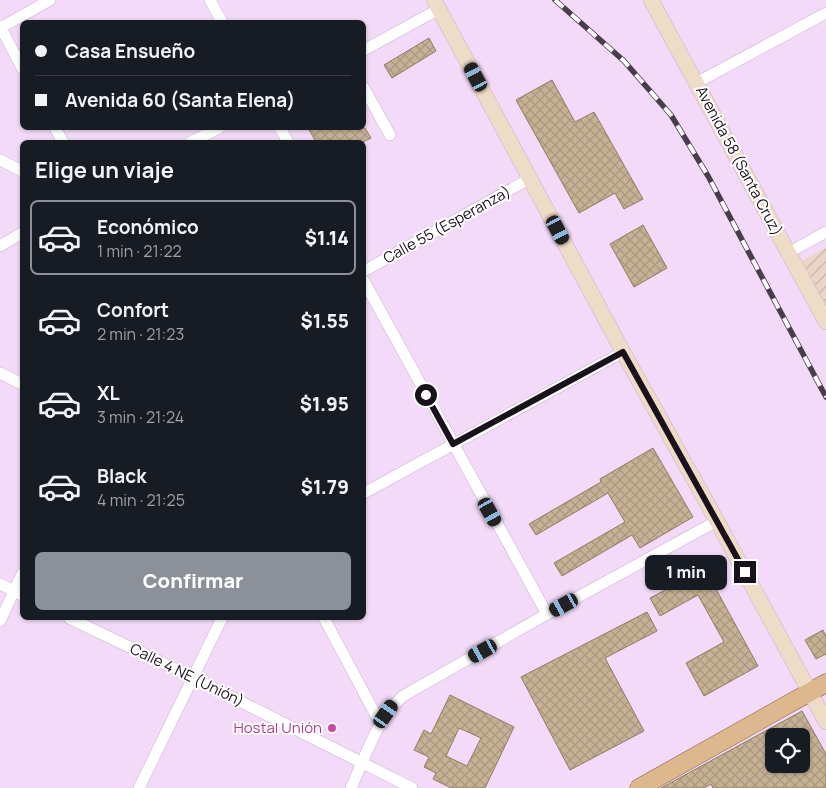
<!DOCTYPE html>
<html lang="es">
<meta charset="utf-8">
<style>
:root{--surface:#171b24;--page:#20242c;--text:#f1f3f6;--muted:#9ea1a6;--line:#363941;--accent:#8c9099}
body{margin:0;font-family:Manrope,sans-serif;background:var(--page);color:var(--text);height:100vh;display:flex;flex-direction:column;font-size:19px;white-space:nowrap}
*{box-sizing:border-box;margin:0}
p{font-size:16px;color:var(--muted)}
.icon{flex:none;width:28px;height:28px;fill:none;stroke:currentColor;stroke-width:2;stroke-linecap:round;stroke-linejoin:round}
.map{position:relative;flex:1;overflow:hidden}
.panel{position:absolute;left:20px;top:140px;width:346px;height:480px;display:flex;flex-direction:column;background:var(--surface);border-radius:8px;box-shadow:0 1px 4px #0004}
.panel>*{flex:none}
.hud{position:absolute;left:20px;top:20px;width:346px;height:110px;border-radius:8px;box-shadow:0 1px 4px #0004;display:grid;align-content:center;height:110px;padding:0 15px;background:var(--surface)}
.fabs{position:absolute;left:765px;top:728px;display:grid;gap:10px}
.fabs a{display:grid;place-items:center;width:45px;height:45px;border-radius:8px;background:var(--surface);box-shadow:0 1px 4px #0004;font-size:25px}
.end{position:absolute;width:22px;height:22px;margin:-11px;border:6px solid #19111b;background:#fff;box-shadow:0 0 0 2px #fff}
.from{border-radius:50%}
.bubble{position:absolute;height:35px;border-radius:8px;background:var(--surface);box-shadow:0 1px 4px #0004;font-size:16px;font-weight:800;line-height:35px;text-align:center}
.car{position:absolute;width:15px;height:30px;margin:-15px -8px;border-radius:6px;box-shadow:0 0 4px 1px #0007;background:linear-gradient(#222 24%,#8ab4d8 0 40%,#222 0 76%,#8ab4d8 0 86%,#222 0)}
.hud b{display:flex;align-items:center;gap:18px;height:48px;font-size:19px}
.hud b+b{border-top:1px solid var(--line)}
.hud i{width:12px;height:12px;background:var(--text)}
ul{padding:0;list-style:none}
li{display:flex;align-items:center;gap:15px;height:75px;margin:0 10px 8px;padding:0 5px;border:2px solid transparent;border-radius:8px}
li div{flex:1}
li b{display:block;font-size:19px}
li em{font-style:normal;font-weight:800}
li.on{border-color:var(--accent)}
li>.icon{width:45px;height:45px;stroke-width:1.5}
h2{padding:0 15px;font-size:22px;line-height:60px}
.primary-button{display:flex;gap:10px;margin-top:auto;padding:10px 15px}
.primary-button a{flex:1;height:58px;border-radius:8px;background:var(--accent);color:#fff;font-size:20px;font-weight:800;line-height:58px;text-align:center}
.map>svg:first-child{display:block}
.industrial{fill:url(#industrial-furrows)}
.building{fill:url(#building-cross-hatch);stroke:#917c60;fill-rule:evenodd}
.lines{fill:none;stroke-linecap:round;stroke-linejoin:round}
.street-casing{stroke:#c8b1cd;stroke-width:12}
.secondary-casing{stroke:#c8b1cd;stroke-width:16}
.primary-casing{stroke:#895f36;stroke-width:19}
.street{stroke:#fff;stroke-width:11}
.secondary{stroke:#eedcc7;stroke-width:15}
.primary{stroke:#ddb88f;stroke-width:18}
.rail-casing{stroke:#493d4b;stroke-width:5.5}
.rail{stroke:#fff;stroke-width:4;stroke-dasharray:11;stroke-linecap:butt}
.route{stroke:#19111b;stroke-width:6}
.hotel-dot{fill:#d1479c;stroke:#fff;stroke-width:2}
.labels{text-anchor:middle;stroke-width:4;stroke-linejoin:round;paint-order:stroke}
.street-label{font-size:15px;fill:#19111b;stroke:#fff}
.hotel-label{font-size:15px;fill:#b23c85;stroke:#fff;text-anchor:end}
</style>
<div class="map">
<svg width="826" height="788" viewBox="0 0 826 788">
<defs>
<pattern id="industrial-furrows" width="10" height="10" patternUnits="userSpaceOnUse" patternTransform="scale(1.25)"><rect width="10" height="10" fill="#ead5c7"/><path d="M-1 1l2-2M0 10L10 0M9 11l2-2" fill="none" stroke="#c8b6aa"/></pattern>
<pattern id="building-cross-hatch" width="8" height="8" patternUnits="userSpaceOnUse" patternTransform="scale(1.25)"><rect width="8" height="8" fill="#c7b194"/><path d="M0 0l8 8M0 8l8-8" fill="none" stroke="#aa977f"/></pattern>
</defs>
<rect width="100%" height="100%" fill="#f2daf8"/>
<polygon class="industrial" points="826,248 826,307 802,261"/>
<g class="building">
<polygon points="429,38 436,51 392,78 384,65"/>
<polygon points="552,80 575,122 594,112 643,199 624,209 615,193 579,213 516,100"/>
<polygon points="308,128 365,128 371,138 363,142 316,142"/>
<polygon points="643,225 667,268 634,287 610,244"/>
<polygon points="653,448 693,517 640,548 632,535 562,576 554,563 625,522 608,493 536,535 529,524 601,482 600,479"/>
<polygon points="705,569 758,666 704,696 686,663 724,642 698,595 660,616 650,598"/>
<polygon points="647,612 657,631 605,658 644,731 570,770 521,677"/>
<polygon points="823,630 826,636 826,654 816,659 805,640"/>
<path d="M450,695L514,727L485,788H451L433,779L436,773L424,767L429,757L414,750L424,730L431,734ZM459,728L481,738L467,766L446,756Z"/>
<path d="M802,711L826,754V788H713L711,784L704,788H661ZM774,736H801V764H774Z"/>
</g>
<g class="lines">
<g class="street-casing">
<g id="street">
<polyline points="210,0 222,22"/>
<polyline points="0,26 22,68"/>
<polyline points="0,28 50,0"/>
<polyline points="364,50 439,9"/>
<polyline points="696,83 826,13"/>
<polyline points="364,88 390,135"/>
<polyline points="55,128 63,142"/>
<polyline points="280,128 288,142"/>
<polyline points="191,142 219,128"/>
<polyline points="0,160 22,171"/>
<polyline points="0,246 22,233"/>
<polyline points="788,253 826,232"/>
<polyline points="364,271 531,178"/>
<polyline points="364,281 547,614"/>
<polyline points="0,373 22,384"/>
<polyline points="364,493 623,352"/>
<polyline points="0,584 22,595"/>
<polyline points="69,618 192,677 412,788"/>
<polyline points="324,618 380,723"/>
<polyline points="0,621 22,574"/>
<polyline points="139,788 222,618"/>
<path d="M351,788C366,756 376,720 403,696L547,614L717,521"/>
</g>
</g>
<g class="secondary-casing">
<g id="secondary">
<polyline points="434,0 623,352 717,521 826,722"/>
<polyline points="651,0 826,322"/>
</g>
</g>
<g class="primary-casing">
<polyline id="primary" points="639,788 826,683"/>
</g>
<use href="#street" class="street"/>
<use href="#secondary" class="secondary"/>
<use href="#primary" class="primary"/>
<g class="rail-casing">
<polyline id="rail" points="555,0 624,61 671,115 708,176 826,397"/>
</g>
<use href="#rail" class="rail"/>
</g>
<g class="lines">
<polyline class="route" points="426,395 453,444 623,352 745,572"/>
</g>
<circle class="hotel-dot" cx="332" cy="728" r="5"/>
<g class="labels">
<g class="street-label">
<text transform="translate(739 161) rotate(62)" y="5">Avenida 58 (Santa Cruz)</text>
<text transform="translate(447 225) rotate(-29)" y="5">Calle 55 (Esperanza)</text>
<text transform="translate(187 675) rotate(26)" y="5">Calle 4 NE (Unión)</text>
</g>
<g class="hotel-label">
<text x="322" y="733">Hostal Unión</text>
</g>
</g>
</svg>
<div class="fabs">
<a><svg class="icon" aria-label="locate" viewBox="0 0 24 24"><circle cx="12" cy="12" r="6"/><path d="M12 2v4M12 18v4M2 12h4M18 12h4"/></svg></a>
</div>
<i class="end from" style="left:426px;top:395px"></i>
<i class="end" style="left:745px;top:572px"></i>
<div class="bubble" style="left:645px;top:555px;width:82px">1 min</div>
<i class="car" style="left:476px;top:77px;rotate:332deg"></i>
<i class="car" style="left:558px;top:230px;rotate:152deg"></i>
<i class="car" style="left:490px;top:512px;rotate:151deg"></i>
<i class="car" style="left:564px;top:605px;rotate:241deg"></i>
<i class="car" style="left:483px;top:651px;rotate:241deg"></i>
<i class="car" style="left:386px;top:714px;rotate:35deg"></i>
<div class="hud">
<b><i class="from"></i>Casa Ensueño</b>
<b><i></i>Avenida 60 (Santa Elena)</b>
</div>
<section class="panel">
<h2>Elige un viaje</h2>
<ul>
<li class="on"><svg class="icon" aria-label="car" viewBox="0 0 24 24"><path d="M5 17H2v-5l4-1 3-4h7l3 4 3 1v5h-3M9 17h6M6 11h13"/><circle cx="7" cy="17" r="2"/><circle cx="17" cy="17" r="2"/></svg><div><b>Económico</b><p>1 min · 21:22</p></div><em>$1.14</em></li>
<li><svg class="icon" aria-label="car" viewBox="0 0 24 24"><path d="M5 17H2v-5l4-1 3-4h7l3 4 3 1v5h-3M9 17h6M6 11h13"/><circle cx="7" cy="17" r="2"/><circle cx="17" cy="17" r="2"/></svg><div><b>Confort</b><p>2 min · 21:23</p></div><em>$1.55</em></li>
<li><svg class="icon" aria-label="car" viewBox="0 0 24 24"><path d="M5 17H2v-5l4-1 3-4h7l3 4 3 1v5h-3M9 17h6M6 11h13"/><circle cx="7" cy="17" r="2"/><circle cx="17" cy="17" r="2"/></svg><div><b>XL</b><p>3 min · 21:24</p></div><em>$1.95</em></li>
<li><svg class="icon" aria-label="car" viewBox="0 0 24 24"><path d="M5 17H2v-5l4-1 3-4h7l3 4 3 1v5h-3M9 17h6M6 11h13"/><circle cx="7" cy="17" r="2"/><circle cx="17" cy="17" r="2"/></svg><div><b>Black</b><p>4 min · 21:25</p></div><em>$1.79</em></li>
</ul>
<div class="primary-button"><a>Confirmar</a></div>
</section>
</div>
